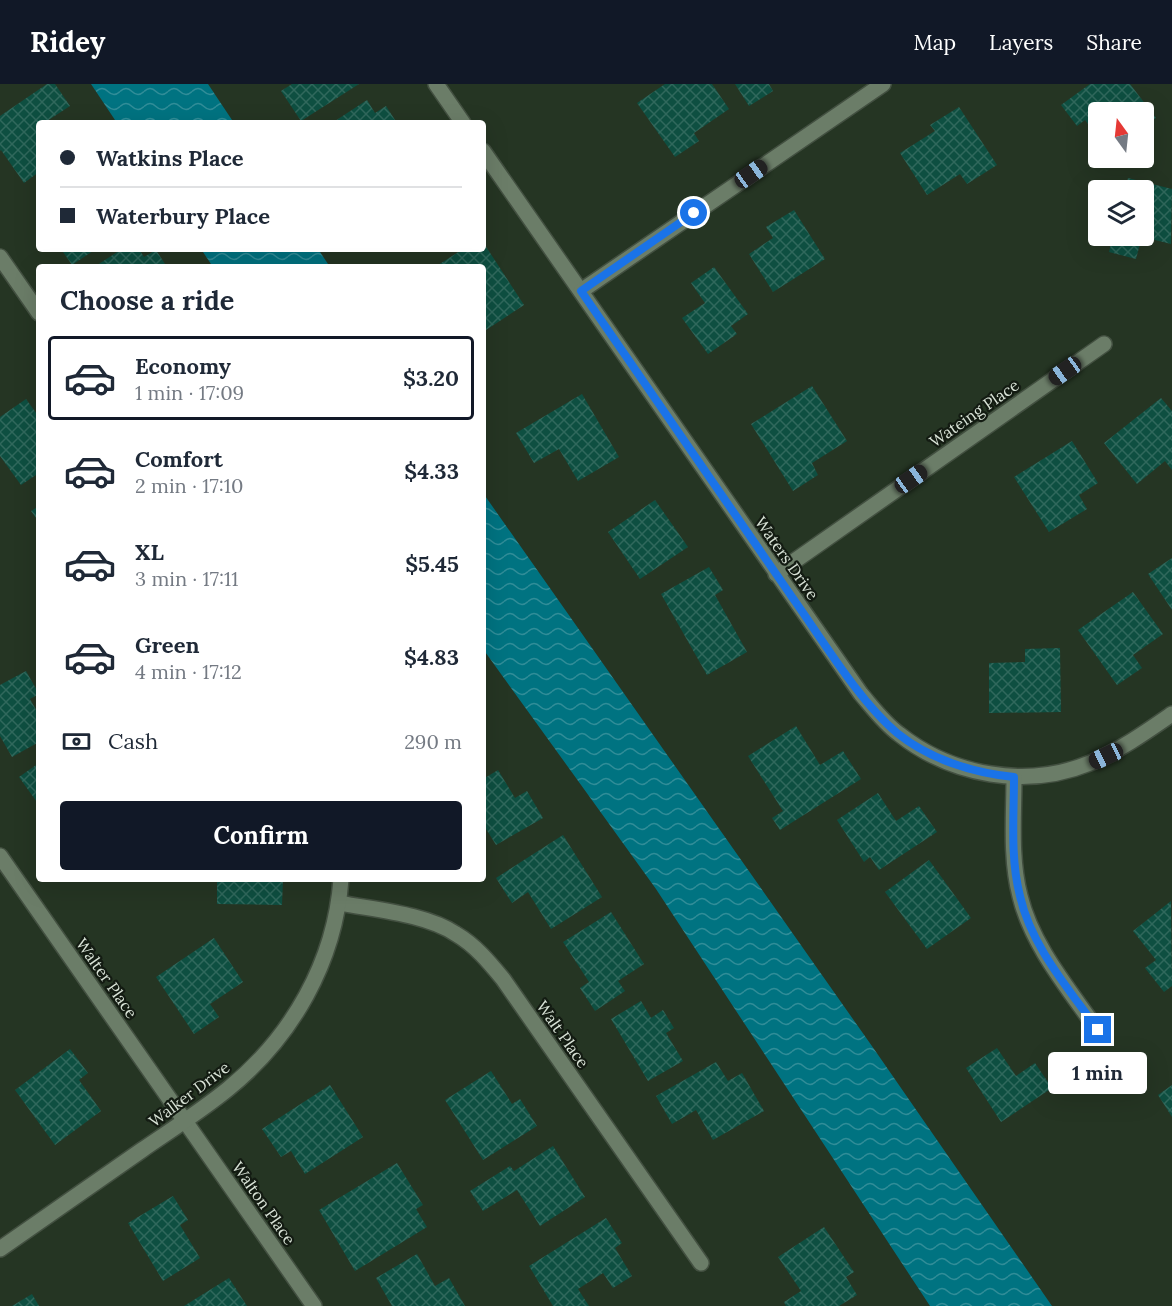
<!DOCTYPE html>
<meta charset="utf-8">
<style>
:root{--surface:#fff;--page:#f2f2f3;--text:#1f2937;--muted:#747a83;--line:#e0e1e3;--accent:#111827}
body{margin:0;font-family:Lora,serif;background:var(--page);color:var(--text);height:100vh;display:flex;flex-direction:column;font-size:22px;white-space:nowrap}
*{box-sizing:border-box;margin:0}
p{font-size:20px;color:var(--muted)}
.icon{flex:none;width:33px;height:33px;fill:none;stroke:currentColor;stroke-width:2;stroke-linecap:round;stroke-linejoin:round}
.map{position:relative;flex:1;overflow:hidden}
.panel{position:absolute;left:36px;top:180px;width:450px;height:618px;display:flex;flex-direction:column;background:var(--surface);border-radius:6px;box-shadow:0 6px 24px #0002}
.panel>*{flex:none}
.hud{position:absolute;left:36px;top:36px;width:450px;height:132px;border-radius:6px;box-shadow:0 6px 24px #0002;display:grid;align-content:center;height:132px;padding:0 24px;background:var(--surface)}
.needle{width:39px;rotate:345deg}
.buttons{position:absolute;left:1088px;top:18px;display:grid;gap:12px}
.buttons a{display:grid;place-items:center;width:66px;height:66px;border-radius:6px;background:var(--surface);box-shadow:0 6px 24px #0002;font-size:30px}
.end{position:absolute;width:27px;height:27px;margin:-14px;border:8px solid #1a73e8;background:#fff;box-shadow:0 0 0 3px #fff}
.from{border-radius:50%}
.bubble{position:absolute;height:42px;border-radius:6px;background:var(--surface);box-shadow:0 6px 24px #0002;font-size:20px;font-weight:700;line-height:42px;text-align:center}
.car{position:absolute;width:18px;height:36px;margin:-18px -9px;border-radius:8px;box-shadow:0 0 4px 2px #0007;background:linear-gradient(#222 24%,#8ab4d8 0 40%,#222 0 76%,#8ab4d8 0 86%,#222 0)}
.hud b{display:flex;align-items:center;gap:21px;height:57px;font-size:22px}
.hud b+b{border-top:2px solid var(--line)}
.hud i{width:15px;height:15px;background:var(--text)}
ul{padding:0;list-style:none}
li{display:flex;align-items:center;gap:18px;height:84px;margin:0 12px 9px;padding:0 12px;border:3px solid transparent;border-radius:6px}
li div{flex:1}
li b{display:block;font-size:22px}
li em{font-style:normal;font-weight:700}
li.active{border-color:var(--accent)}
li>.icon{width:54px;height:54px;stroke-width:1.5}
h2{padding:0 24px;font-size:27px;line-height:72px}
.pay{display:flex;align-items:center;gap:15px;height:66px;padding:0 24px;font-size:22px}
.pay p{margin-inline-start:auto}
.primary-button{display:flex;gap:12px;margin-top:auto;padding:12px 24px}
.primary-button a{flex:1;height:69px;border-radius:6px;background:var(--accent);color:#fff;font-size:24px;font-weight:700;line-height:69px;text-align:center}
header{display:flex;align-items:center;gap:36px;box-sizing:border-box;height:84px;padding:0 30px;background:var(--accent);color:#fff}
header strong{font-size:28px}
nav{display:flex;gap:33px;margin-inline-start:auto;font-size:21px}
.map>svg:first-child{display:block}
.water{fill:url(#water-waves)}
.building{fill:url(#building-cross-hatch)}
.lines{fill:none;stroke-linecap:round;stroke-linejoin:round}
.street-casing{stroke:#435041;stroke-width:18}
.street{stroke:#6b7d68;stroke-width:15}
.route{stroke:#1a73e8;stroke-width:8}
.labels{text-anchor:middle;stroke-width:4.5;stroke-linejoin:round;paint-order:stroke}
.street-label{font-size:16px;fill:#d9e3d7;stroke:#131b12}
</style>
<header>
<strong>Ridey</strong>
<nav><a>Map</a><a>Layers</a><a>Share</a></nav>
</header>
<div class="map">
<svg width="1172" height="1222" viewBox="0 0 1172 1222">
<defs>
<pattern id="water-waves" width="16" height="10" patternUnits="userSpaceOnUse" patternTransform="scale(1.5)"><rect width="16" height="10" fill="#007381"/><path d="M0 5q4-4 8 0t8 0" fill="none" stroke="#318d98"/></pattern>
<pattern id="building-cross-hatch" width="8" height="8" patternUnits="userSpaceOnUse" patternTransform="scale(1.5)"><rect width="8" height="8" fill="#0e4f41"/><path d="M0 0l8 8M0 8l8-8" fill="none" stroke="#30685c"/></pattern>
</defs>
<rect width="100%" height="100%" fill="#253523"/>
<g class="water">
<polygon points="91,0 208,0 234,39 117,39"/>
<polygon points="201,165 318,165 330,183 213,183"/>
<polygon points="483,409 874,965 1052,1222 930,1222 656,805 483,565"/>
</g>
<g class="building">
<polygon points="47,0 55,0 70,22 47,37 48,39 39,39 39,88 24,99 1,66 0,67 0,32"/>
<polygon points="292,0 359,0 301,37 281,7"/>
<polygon points="665,0 712,0 729,25 694,49 699,57 675,73 637,19"/>
<polygon points="735,0 769,0 773,7 749,22"/>
<polygon points="1090,0 1130,0 1156,34 1143,43 1143,28 1098,28 1098,53 1085,36 1077,42 1061,21"/>
<polygon points="367,16 375,29 386,22 397,39 332,39"/>
<polygon points="959,23 997,81 967,100 960,90 927,111 900,69 935,47 930,41"/>
<polygon points="1128,94 1172,105 1171,160 1143,153 1143,106 1125,106"/>
<polygon points="794,126 825,175 773,208 749,170 773,154 766,143"/>
<polygon points="1113,152 1142,152 1136,175 1109,168"/>
<polygon points="483,158 524,221 483,248 483,183 435,183 463,165 483,165"/>
<polygon points="61,165 96,165 72,181"/>
<polygon points="122,165 139,165 144,173 156,166 167,183 94,183"/>
<polygon points="714,183 748,230 731,242 737,250 708,270 682,234 705,219 691,199"/>
<polygon points="812,302 847,357 812,379 818,391 793,407 751,340"/>
<polygon points="582,310 619,373 578,397 559,365 534,379 516,349"/>
<polygon points="1161,314 1172,327 1172,386 1165,377 1137,400 1104,359"/>
<polygon points="26,315 39,333 39,389 21,401 0,372 0,333"/>
<polygon points="1072,357 1098,399 1079,411 1087,425 1049,448 1014,393"/>
<polygon points="655,416 688,463 640,495 608,448"/>
<polygon points="39,422 39,438 31,427"/>
<polygon points="1172,474 1172,526 1148,490"/>
<polygon points="709,483 723,506 715,511 747,568 707,591 661,510"/>
<polygon points="1133,508 1163,550 1133,571 1142,584 1117,601 1078,546"/>
<polygon points="1060,564 1061,628 989,629 989,579 1025,578 1025,565"/>
<polygon points="26,587 39,610 30,615 39,631 39,658 12,673 0,652 0,601"/>
<polygon points="796,642 820,681 843,667 861,695 780,746 772,734 783,727 748,672"/>
<polygon points="39,679 39,721 19,693"/>
<polygon points="498,686 515,714 527,707 543,734 496,761 483,740 483,695"/>
<polygon points="878,709 896,737 919,722 937,748 879,786 870,773 864,778 837,736"/>
<polygon points="563,751 602,813 551,845 528,808 512,819 496,794"/>
<polygon points="929,776 971,834 927,865 885,808"/>
<polygon points="217,795 283,795 282,821 217,820"/>
<polygon points="1171,817 1172,902 1164,908 1145,884 1156,876 1133,847"/>
<polygon points="611,828 644,880 618,897 625,907 595,927 580,904 589,898 563,858"/>
<polygon points="214,854 243,898 210,920 219,933 194,950 156,893"/>
<polygon points="641,917 651,934 663,926 674,944 666,949 683,977 648,997 611,935"/>
<polygon points="997,964 1016,992 1035,979 1052,1004 1001,1038 966,984"/>
<polygon points="70,965 88,989 79,996 101,1027 55,1061 15,1006"/>
<polygon points="716,978 728,997 742,989 764,1027 713,1056 696,1026 672,1040 656,1012"/>
<polygon points="491,987 512,1020 520,1015 537,1042 483,1076 445,1016"/>
<polygon points="330,1001 363,1053 305,1090 291,1067 281,1073 262,1045"/>
<polygon points="1172,1001 1172,1033 1158,1011"/>
<polygon points="553,1062 585,1113 540,1142 517,1106 483,1127 470,1107 510,1082 514,1087"/>
<polygon points="397,1079 423,1121 416,1125 427,1143 355,1187 319,1126"/>
<polygon points="173,1112 188,1136 180,1141 200,1174 163,1197 128,1139"/>
<polygon points="606,1134 622,1159 615,1164 632,1192 613,1204 603,1189 578,1205 589,1222 553,1222 529,1182"/>
<polygon points="824,1143 854,1188 846,1193 857,1211 839,1222 786,1222 784,1218 801,1207 778,1173"/>
<polygon points="417,1170 435,1202 449,1194 465,1222 392,1222 376,1194"/>
<polygon points="229,1194 247,1222 184,1222"/>
<polygon points="32,1210 39,1222 12,1222"/>
</g>
<g class="lines">
<g class="street-casing">
<g id="street">
<polyline points="436,0 463,39"/>
<path d="M483,67L861,610C873,624 884,639 899,650C952,692 1027,705 1090,679C1119,667 1146,648 1172,630"/>
<polyline points="0,173 39,229"/>
<polyline points="581,207 883,0"/>
<polyline points="776,490 1104,260"/>
<path d="M1014,693C1014,732 1010,774 1020,812C1032,862 1069,905 1098,947"/>
<polyline points="0,772 314,1222"/>
<path d="M340,819C375,826 426,830 456,850C475,861 489,878 503,895L701,1179"/>
<path d="M0,1165C47,1132 95,1099 142,1066C171,1046 201,1027 228,1005C292,953 335,878 341,795"/>
</g>
</g>
<use href="#street" class="street"/>
</g>
<g class="lines">
<path class="route" d="M694,129L581,207C651,309 721,411 792,513C822,555 858,616 897,649C929,675 973,689 1014,693C1014,732 1010,774 1020,812C1031,862 1069,905 1098,946"/>
</g>
<g class="labels">
<g class="street-label">
<text transform="translate(974 329) rotate(-35)" y="6">Wateing Place</text>
<text transform="translate(787 474) rotate(55)" y="6">Waters Drive</text>
<text transform="translate(107 894) rotate(55)" y="6">Walter Place</text>
<text transform="translate(563 950) rotate(55)" y="6">Walt Place</text>
<text transform="translate(189 1010) rotate(-37)" y="6">Walker Drive</text>
<text transform="translate(264 1119) rotate(55)" y="6">Walton Place</text>
</g>
</g>
</svg>
<div class="buttons">
<a><svg class="needle" viewBox="-14 -14 28 28"><path d="M0-13l5 13h-10z" fill="#e53935"/><path d="M0 13l5-13h-10z" fill="#747a83"/></svg></a>
<a><svg class="icon" aria-label="layers" viewBox="0 0 24 24"><path d="M12 4l9 5-9 5-9-5zM3 14l9 5 9-5"/></svg></a>
</div>
<i class="end from" style="left:694px;top:129px"></i>
<i class="end" style="left:1098px;top:946px"></i>
<div class="bubble" style="left:1048px;top:968px;width:99px">1 min</div>
<i class="car" style="left:751px;top:90px;rotate:55deg"></i>
<i class="car" style="left:1065px;top:287px;rotate:235deg"></i>
<i class="car" style="left:911px;top:395px;rotate:55deg"></i>
<i class="car" style="left:1106px;top:672px;rotate:245deg"></i>
<div class="hud">
<b><i class="from"></i>Watkins Place</b>
<b><i></i>Waterbury Place</b>
</div>
<section class="panel">
<h2>Choose a ride</h2>
<ul>
<li class="active"><svg class="icon" aria-label="car" viewBox="0 0 24 24"><path d="M5 17H2v-5l4-1 3-4h7l3 4 3 1v5h-3M9 17h6M6 11h13"/><circle cx="7" cy="17" r="2"/><circle cx="17" cy="17" r="2"/></svg><div><b>Economy</b><p>1 min · 17:09</p></div><em>$3.20</em></li>
<li><svg class="icon" aria-label="car" viewBox="0 0 24 24"><path d="M5 17H2v-5l4-1 3-4h7l3 4 3 1v5h-3M9 17h6M6 11h13"/><circle cx="7" cy="17" r="2"/><circle cx="17" cy="17" r="2"/></svg><div><b>Comfort</b><p>2 min · 17:10</p></div><em>$4.33</em></li>
<li><svg class="icon" aria-label="car" viewBox="0 0 24 24"><path d="M5 17H2v-5l4-1 3-4h7l3 4 3 1v5h-3M9 17h6M6 11h13"/><circle cx="7" cy="17" r="2"/><circle cx="17" cy="17" r="2"/></svg><div><b>XL</b><p>3 min · 17:11</p></div><em>$5.45</em></li>
<li><svg class="icon" aria-label="car" viewBox="0 0 24 24"><path d="M5 17H2v-5l4-1 3-4h7l3 4 3 1v5h-3M9 17h6M6 11h13"/><circle cx="7" cy="17" r="2"/><circle cx="17" cy="17" r="2"/></svg><div><b>Green</b><p>4 min · 17:12</p></div><em>$4.83</em></li>
</ul>
<div class="pay"><svg class="icon" aria-label="cash" viewBox="0 0 24 24"><path d="M3 7h18v10H3z"/><circle cx="12" cy="12" r="2"/></svg>Cash<p>290 m</p></div>
<div class="primary-button"><a>Confirm</a></div>
</section>
</div>
